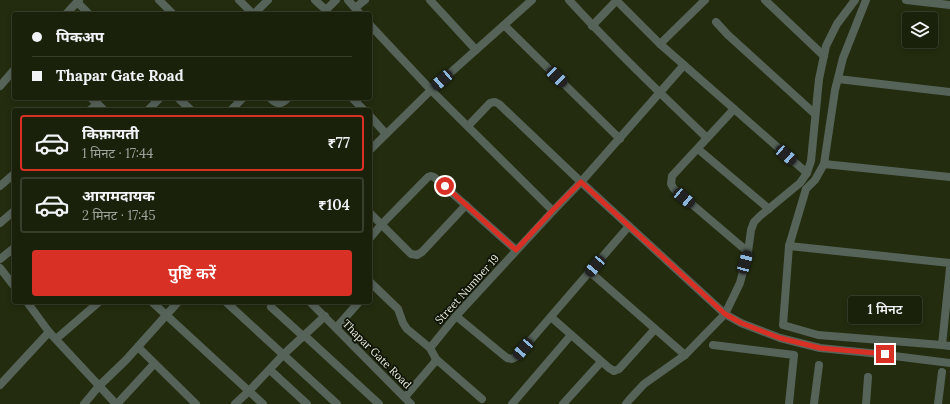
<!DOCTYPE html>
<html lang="hi">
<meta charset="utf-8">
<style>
:root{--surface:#1a210b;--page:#232914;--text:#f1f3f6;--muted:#9fa39d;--line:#383e2c;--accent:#d93025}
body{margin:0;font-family:Lora,"Noto Sans Devanagari",serif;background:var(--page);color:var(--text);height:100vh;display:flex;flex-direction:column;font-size:15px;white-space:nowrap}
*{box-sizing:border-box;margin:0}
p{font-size:13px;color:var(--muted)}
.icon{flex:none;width:22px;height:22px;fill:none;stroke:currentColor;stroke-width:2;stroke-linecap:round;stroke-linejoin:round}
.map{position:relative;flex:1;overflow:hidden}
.sheet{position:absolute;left:12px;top:108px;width:360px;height:196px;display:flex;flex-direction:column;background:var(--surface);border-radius:4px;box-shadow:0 2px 6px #0003,0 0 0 1px var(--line)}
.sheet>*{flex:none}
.banner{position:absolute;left:12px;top:12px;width:360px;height:88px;border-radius:4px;box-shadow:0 2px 6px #0003,0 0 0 1px var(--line);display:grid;align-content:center;height:88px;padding:0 20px;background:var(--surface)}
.controls{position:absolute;left:902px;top:12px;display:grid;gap:8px}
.controls a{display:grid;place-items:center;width:36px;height:36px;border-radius:4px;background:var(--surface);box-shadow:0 2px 6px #0003,0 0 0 1px var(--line);font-size:20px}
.end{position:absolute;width:18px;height:18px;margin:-9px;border:5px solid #d93025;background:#fff;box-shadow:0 0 0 2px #fff}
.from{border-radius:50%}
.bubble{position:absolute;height:28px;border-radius:4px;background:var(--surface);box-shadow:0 2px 6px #0003,0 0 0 1px var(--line);font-size:13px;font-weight:600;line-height:28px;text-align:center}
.car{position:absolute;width:12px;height:24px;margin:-12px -6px;border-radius:5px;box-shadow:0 0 3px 1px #0007;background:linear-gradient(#222 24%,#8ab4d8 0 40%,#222 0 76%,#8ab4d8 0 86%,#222 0)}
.banner b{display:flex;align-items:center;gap:14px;height:38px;font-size:15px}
.banner b+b{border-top:1px solid var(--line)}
.banner i{width:10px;height:10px;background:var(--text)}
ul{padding:7px 0 0;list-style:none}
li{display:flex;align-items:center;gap:12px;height:56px;margin:0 8px 6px;padding:0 12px;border:2px solid var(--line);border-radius:4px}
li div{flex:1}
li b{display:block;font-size:15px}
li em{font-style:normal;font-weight:600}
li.current{border-color:var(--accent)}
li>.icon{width:36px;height:36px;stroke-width:1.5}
.action{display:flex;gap:8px;margin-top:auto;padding:8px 20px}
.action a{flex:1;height:46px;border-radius:4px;background:var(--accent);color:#fff;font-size:16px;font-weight:600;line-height:46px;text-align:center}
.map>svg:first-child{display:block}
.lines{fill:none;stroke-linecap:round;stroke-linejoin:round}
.street{stroke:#566359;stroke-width:8}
.route{stroke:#d93025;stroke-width:5}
.labels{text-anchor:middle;stroke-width:3.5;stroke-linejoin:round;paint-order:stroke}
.street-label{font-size:11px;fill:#e9efde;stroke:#0e1207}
</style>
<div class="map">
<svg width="950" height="404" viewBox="0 0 950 404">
<rect width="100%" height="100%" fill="#232c0f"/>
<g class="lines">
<g class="street">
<polyline points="159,0 173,14"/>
<polyline points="239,0 253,14"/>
<polyline points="315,0 326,10 336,0"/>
<polyline points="348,0 355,8"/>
<polyline points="430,0 476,50"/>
<polyline points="532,0 504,25 620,139"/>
<path d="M569,0C613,48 660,93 707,138"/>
<polyline points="616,0 660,44 684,65 807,173"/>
<polyline points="765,0 824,56"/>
<polyline points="866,0 843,58 835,90 824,164 815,180 806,189 789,246 783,325 818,335 942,345 950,346"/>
<polyline points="906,0 950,5"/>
<polyline points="77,2 89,14"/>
<polyline points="66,14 79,0"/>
<polyline points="254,14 268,0"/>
<polyline points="360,14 355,8 365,0"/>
<polyline points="716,22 728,35 815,114"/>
<polyline points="370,25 431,90 553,211"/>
<polyline points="592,26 617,0"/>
<polyline points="660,44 705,0"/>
<polyline points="838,79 950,92"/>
<polyline points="0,86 14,70"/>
<polyline points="91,98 104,110"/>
<polyline points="178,98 191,110"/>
<path d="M270,98C277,105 281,105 288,98"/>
<polyline points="352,98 364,110"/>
<polyline points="734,109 672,176 671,184 674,189 748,252"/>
<polyline points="90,110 98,104"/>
<polyline points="148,110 160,98"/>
<polyline points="231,110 243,98"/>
<polyline points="370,116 386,134"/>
<polyline points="468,126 490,103 495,102 499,104 581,182 725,314 741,323 780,338 820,348 870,353 950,363"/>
<polyline points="698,149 769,209"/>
<polyline points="370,150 431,90 504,25"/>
<polyline points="824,164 950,177"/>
<polyline points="0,186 14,174"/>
<polyline points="370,213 411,254 417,255 422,252 466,205"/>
<polyline points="0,223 14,211"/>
<polyline points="370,238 381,225 428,177 431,176 434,177 516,250"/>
<polyline points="789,246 950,263"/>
<polyline points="0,259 14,248"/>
<polyline points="0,268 14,286"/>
<polyline points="590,272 685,355"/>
<polyline points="370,282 398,309 403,323 407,329 430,348"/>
<polyline points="27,302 49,332 116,404"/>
<polyline points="152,302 263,404"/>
<polyline points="226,302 337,404"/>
<polyline points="310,302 411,404"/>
<polyline points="271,307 304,337"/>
<polyline points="456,316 507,358 512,359 516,357 629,226"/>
<polyline points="551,317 609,368 614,371 619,369 655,329"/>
<polyline points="336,328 359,302"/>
<polyline points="305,336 379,404"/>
<polyline points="56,339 99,302"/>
<polyline points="713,345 794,355 789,404"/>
<polyline points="942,345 950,268"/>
<polyline points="138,347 196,404"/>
<polyline points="436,359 482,399"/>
<polyline points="270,370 307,404"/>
<polyline points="0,385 49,332"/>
<polyline points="405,397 434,363 436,359 430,348 456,316 553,211 581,182 684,65"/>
<polyline points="84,404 99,386 126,360 178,302"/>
<polyline points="117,404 154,364"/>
<polyline points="235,404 249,391 284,354 325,316"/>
<polyline points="512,404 571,335"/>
<polyline points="563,404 601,362"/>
<polyline points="626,404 630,399 644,384 685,355 725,314 740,283 748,252 751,230 754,222 760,216 800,183 807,173 811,161 819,79 826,46 837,24 855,0"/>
<polyline points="814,404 819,365"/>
<polyline points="866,404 868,377"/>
<polyline points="938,404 942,372"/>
</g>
</g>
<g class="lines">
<polyline class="route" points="445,186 516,250 553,210 581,182 725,314 741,323 780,338 820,348 885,354"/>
</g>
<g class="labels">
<g class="street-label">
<text transform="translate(467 289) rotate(-48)" y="4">Street Number 19</text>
<text transform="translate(377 354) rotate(45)" y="4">Thapar Gate Road</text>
</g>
</g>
</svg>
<div class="controls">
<a><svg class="icon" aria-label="layers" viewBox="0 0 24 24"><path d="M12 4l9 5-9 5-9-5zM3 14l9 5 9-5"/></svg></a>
</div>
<i class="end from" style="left:445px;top:186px"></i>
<i class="end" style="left:885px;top:354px"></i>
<div class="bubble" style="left:848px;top:296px;width:74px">1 मिनट</div>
<i class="car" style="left:557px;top:77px;rotate:134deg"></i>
<i class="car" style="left:442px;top:80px;rotate:229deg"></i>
<i class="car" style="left:786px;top:155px;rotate:131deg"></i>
<i class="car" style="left:684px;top:198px;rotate:130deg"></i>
<i class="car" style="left:745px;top:262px;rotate:15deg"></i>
<i class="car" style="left:595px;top:266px;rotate:220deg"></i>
<i class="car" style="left:523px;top:349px;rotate:221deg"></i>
<div class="banner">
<b><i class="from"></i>पिकअप</b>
<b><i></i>Thapar Gate Road</b>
</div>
<section class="sheet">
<ul>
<li class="current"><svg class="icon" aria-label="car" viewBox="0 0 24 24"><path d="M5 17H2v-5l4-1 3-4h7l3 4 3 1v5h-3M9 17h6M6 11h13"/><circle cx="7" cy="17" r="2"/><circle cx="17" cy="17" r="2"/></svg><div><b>किफ़ायती</b><p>1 मिनट · 17:44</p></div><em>₹77</em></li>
<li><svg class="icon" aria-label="car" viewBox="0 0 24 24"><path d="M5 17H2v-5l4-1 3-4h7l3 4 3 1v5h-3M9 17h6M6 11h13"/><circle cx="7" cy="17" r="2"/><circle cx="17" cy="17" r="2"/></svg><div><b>आरामदायक</b><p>2 मिनट · 17:45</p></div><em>₹104</em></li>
</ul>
<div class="action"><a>पुष्टि करें</a></div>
</section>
</div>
